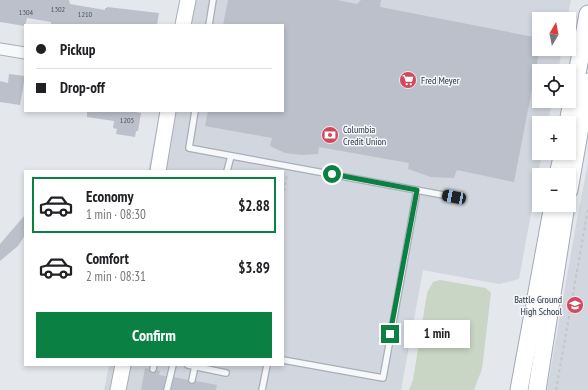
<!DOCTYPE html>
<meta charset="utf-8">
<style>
:root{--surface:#fff;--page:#f2f2f2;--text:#202124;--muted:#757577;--line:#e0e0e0;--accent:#0b8043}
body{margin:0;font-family:"PT Sans Narrow",sans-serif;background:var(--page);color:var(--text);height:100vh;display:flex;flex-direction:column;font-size:15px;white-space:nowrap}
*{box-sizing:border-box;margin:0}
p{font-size:13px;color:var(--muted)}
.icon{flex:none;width:22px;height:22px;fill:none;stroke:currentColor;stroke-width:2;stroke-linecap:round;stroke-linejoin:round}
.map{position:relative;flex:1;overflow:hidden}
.panel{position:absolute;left:24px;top:170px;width:260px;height:196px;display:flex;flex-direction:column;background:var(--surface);border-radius:0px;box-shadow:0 2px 6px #0003}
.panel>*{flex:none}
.hud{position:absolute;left:24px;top:24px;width:260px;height:88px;border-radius:0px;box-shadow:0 2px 6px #0003;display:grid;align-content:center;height:88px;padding:0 12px;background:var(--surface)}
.needle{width:26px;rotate:10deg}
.fabs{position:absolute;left:532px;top:12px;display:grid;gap:8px}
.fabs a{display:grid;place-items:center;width:44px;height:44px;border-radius:0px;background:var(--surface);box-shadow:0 2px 6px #0003;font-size:20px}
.end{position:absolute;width:18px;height:18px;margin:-9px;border:5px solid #0b8043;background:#fff;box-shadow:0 0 0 2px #fff}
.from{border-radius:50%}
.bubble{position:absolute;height:28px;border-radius:0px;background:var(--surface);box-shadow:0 2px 6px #0003;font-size:13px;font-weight:800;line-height:28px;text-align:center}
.car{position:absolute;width:12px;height:24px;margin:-12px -6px;border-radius:5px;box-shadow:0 0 3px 1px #0007;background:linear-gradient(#222 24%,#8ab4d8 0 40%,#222 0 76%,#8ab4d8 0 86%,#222 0)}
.hud b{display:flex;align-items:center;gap:14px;height:38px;font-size:15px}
.hud b+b{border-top:1px solid var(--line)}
.hud i{width:10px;height:10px;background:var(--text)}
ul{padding:7px 0 0;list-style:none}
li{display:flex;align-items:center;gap:12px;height:56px;margin:0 8px 6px;padding:0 4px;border:2px solid transparent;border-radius:0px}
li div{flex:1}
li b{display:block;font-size:15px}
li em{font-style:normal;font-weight:800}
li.current{border-color:var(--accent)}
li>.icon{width:36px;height:36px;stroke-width:1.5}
.button{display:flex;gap:8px;margin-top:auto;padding:8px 12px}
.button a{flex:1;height:46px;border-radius:0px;background:var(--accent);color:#fff;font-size:16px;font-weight:800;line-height:46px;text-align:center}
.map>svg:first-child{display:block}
.built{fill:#d2d6de}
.green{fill:#c9d6c5}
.building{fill:#bbc0ca}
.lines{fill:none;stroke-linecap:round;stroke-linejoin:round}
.lane-casing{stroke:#a9aeb7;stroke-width:8}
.street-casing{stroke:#a9aeb7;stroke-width:13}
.secondary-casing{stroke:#a9aeb7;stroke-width:17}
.primary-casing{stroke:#a3abb8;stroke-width:19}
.path{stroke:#c2c5cb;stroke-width:2;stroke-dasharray:3 3;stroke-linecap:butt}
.lane{stroke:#f7f8fa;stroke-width:5.5}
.street{stroke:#f7f8fa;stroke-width:11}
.secondary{stroke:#fff;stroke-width:15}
.primary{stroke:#fff;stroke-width:17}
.route{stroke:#0b8043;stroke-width:5}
.labels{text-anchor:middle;stroke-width:3;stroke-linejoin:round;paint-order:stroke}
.number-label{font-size:8px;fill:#4f5766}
.poi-label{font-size:10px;fill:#2b3445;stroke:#f4f6f9;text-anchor:start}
</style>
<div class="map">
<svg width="588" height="390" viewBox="0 0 588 390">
<rect width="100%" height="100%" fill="#e4e7ec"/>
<g class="built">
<polygon points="183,0 571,0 567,19 539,19 539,49 562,49 558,71 539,71 539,101 552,101 548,123 539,123 539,153 542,153 519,279 499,284 423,270 401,390 104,390 109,365 283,365 283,171 148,171 160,111 283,111 283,25 178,25"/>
<polygon points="588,163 588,390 547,390 577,219"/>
</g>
<polygon class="green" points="440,280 486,288 491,293 482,369 474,390 409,390 413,380 427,293 433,282"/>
<g class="building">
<polygon points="0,0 69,0 70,4 105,10 105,8 107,8 107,7 159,13 157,25 51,25 51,22 27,18 25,26 0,22"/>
<polygon points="228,0 337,0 357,4 361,0 381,0 380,7 539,38 539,53 514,182 457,170 454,178 431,177 408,169 409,163 319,147 318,154 302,155 285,153 270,146 272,138 205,126 208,111 283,111 283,25 223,25"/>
<polygon points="9,74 25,76 20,105 0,102 0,81 8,83"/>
<polygon points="87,111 130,111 141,113 138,131 136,131 135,137 116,134 117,129 113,128 114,121 87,117"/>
<polygon points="25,215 25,235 18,246 0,261 0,244"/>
<polygon points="145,368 149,369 150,372 152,373 156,372 157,370 160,371 159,375 166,376 163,390 141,390"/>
<polygon points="174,377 188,380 189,383 192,384 196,381 217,385 216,390 171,390"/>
</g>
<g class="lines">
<g class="lane-casing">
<g id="lane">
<polyline points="209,25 213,0"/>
<polyline points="195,111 189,148 454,197"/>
<polyline points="227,171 231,156"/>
<polyline points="283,360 383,378 417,190"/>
<polyline points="188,365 226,373"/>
<polyline points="153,369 154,365"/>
<polyline points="192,380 195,366"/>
<polyline points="167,390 173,365"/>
<polyline points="262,390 267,365"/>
</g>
</g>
<g class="street-casing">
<polyline id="street" points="0,49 25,53"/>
</g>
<g class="secondary-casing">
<g id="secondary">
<polyline points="183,25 188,0"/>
<polyline points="158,171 168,111"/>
<polyline points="118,390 123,365"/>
</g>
</g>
<g class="primary-casing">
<g id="primary">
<polyline points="568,123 588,14"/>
<polyline points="558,175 563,153"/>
<polyline points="569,190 588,82"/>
<polyline points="519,390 553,205"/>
<polyline points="537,390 566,205"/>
</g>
</g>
<g class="path">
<polyline points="283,197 287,174"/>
<polyline points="556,390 588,209"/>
</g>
<use href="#lane" class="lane"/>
<use href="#street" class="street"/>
<use href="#secondary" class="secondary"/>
<use href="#primary" class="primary"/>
</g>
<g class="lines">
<polyline class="route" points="332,174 417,190 390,334"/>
</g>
<defs>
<g id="supermarket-disc" transform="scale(0.9)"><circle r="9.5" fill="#d1495b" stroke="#f4f6f9"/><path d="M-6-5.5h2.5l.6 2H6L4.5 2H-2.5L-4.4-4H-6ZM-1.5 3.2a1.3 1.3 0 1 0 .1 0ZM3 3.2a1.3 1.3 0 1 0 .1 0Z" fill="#fff"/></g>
<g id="bank-disc" transform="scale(0.9)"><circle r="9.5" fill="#d1495b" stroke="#f4f6f9"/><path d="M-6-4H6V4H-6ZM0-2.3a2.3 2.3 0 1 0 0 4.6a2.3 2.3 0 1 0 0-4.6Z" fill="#fff"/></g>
<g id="school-disc" transform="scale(0.9)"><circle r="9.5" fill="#d1495b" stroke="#f4f6f9"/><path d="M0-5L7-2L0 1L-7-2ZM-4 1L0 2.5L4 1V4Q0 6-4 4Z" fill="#fff"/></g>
</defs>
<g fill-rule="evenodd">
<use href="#supermarket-disc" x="408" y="80"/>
<use href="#bank-disc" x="330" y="135"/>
<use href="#school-disc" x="575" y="305"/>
</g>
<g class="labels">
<g class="number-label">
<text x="58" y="12">1302</text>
<text x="26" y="15">1304</text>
<text x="85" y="17">1210</text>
<text x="127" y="123">1205</text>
</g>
<g class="poi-label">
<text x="421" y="84">Fred Meyer</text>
<text x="343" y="133">Columbia<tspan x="343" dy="12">Credit Union</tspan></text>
<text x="562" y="303" text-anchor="end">Battle Ground<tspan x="562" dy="12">High School</tspan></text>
</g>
</g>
</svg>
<div class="fabs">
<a><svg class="needle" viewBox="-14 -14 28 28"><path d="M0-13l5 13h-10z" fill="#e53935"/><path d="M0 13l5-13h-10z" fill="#757577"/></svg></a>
<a><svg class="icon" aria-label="locate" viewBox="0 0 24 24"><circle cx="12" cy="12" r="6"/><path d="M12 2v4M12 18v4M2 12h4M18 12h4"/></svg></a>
<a>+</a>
<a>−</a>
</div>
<i class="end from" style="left:332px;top:174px"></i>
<i class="end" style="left:390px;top:334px"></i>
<div class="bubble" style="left:404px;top:320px;width:66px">1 min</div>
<i class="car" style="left:454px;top:197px;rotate:281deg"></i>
<div class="hud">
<b><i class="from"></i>Pickup</b>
<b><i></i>Drop-off</b>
</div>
<section class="panel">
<ul>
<li class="current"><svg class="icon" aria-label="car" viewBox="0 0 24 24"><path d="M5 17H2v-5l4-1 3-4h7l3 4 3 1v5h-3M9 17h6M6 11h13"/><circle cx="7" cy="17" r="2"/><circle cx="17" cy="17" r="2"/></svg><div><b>Economy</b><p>1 min · 08:30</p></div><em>$2.88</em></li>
<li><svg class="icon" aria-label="car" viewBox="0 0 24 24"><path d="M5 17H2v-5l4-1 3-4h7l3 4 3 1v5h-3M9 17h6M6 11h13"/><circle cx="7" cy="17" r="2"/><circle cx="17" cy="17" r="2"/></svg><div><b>Comfort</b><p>2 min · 08:31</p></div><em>$3.89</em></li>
</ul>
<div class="button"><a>Confirm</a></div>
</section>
</div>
